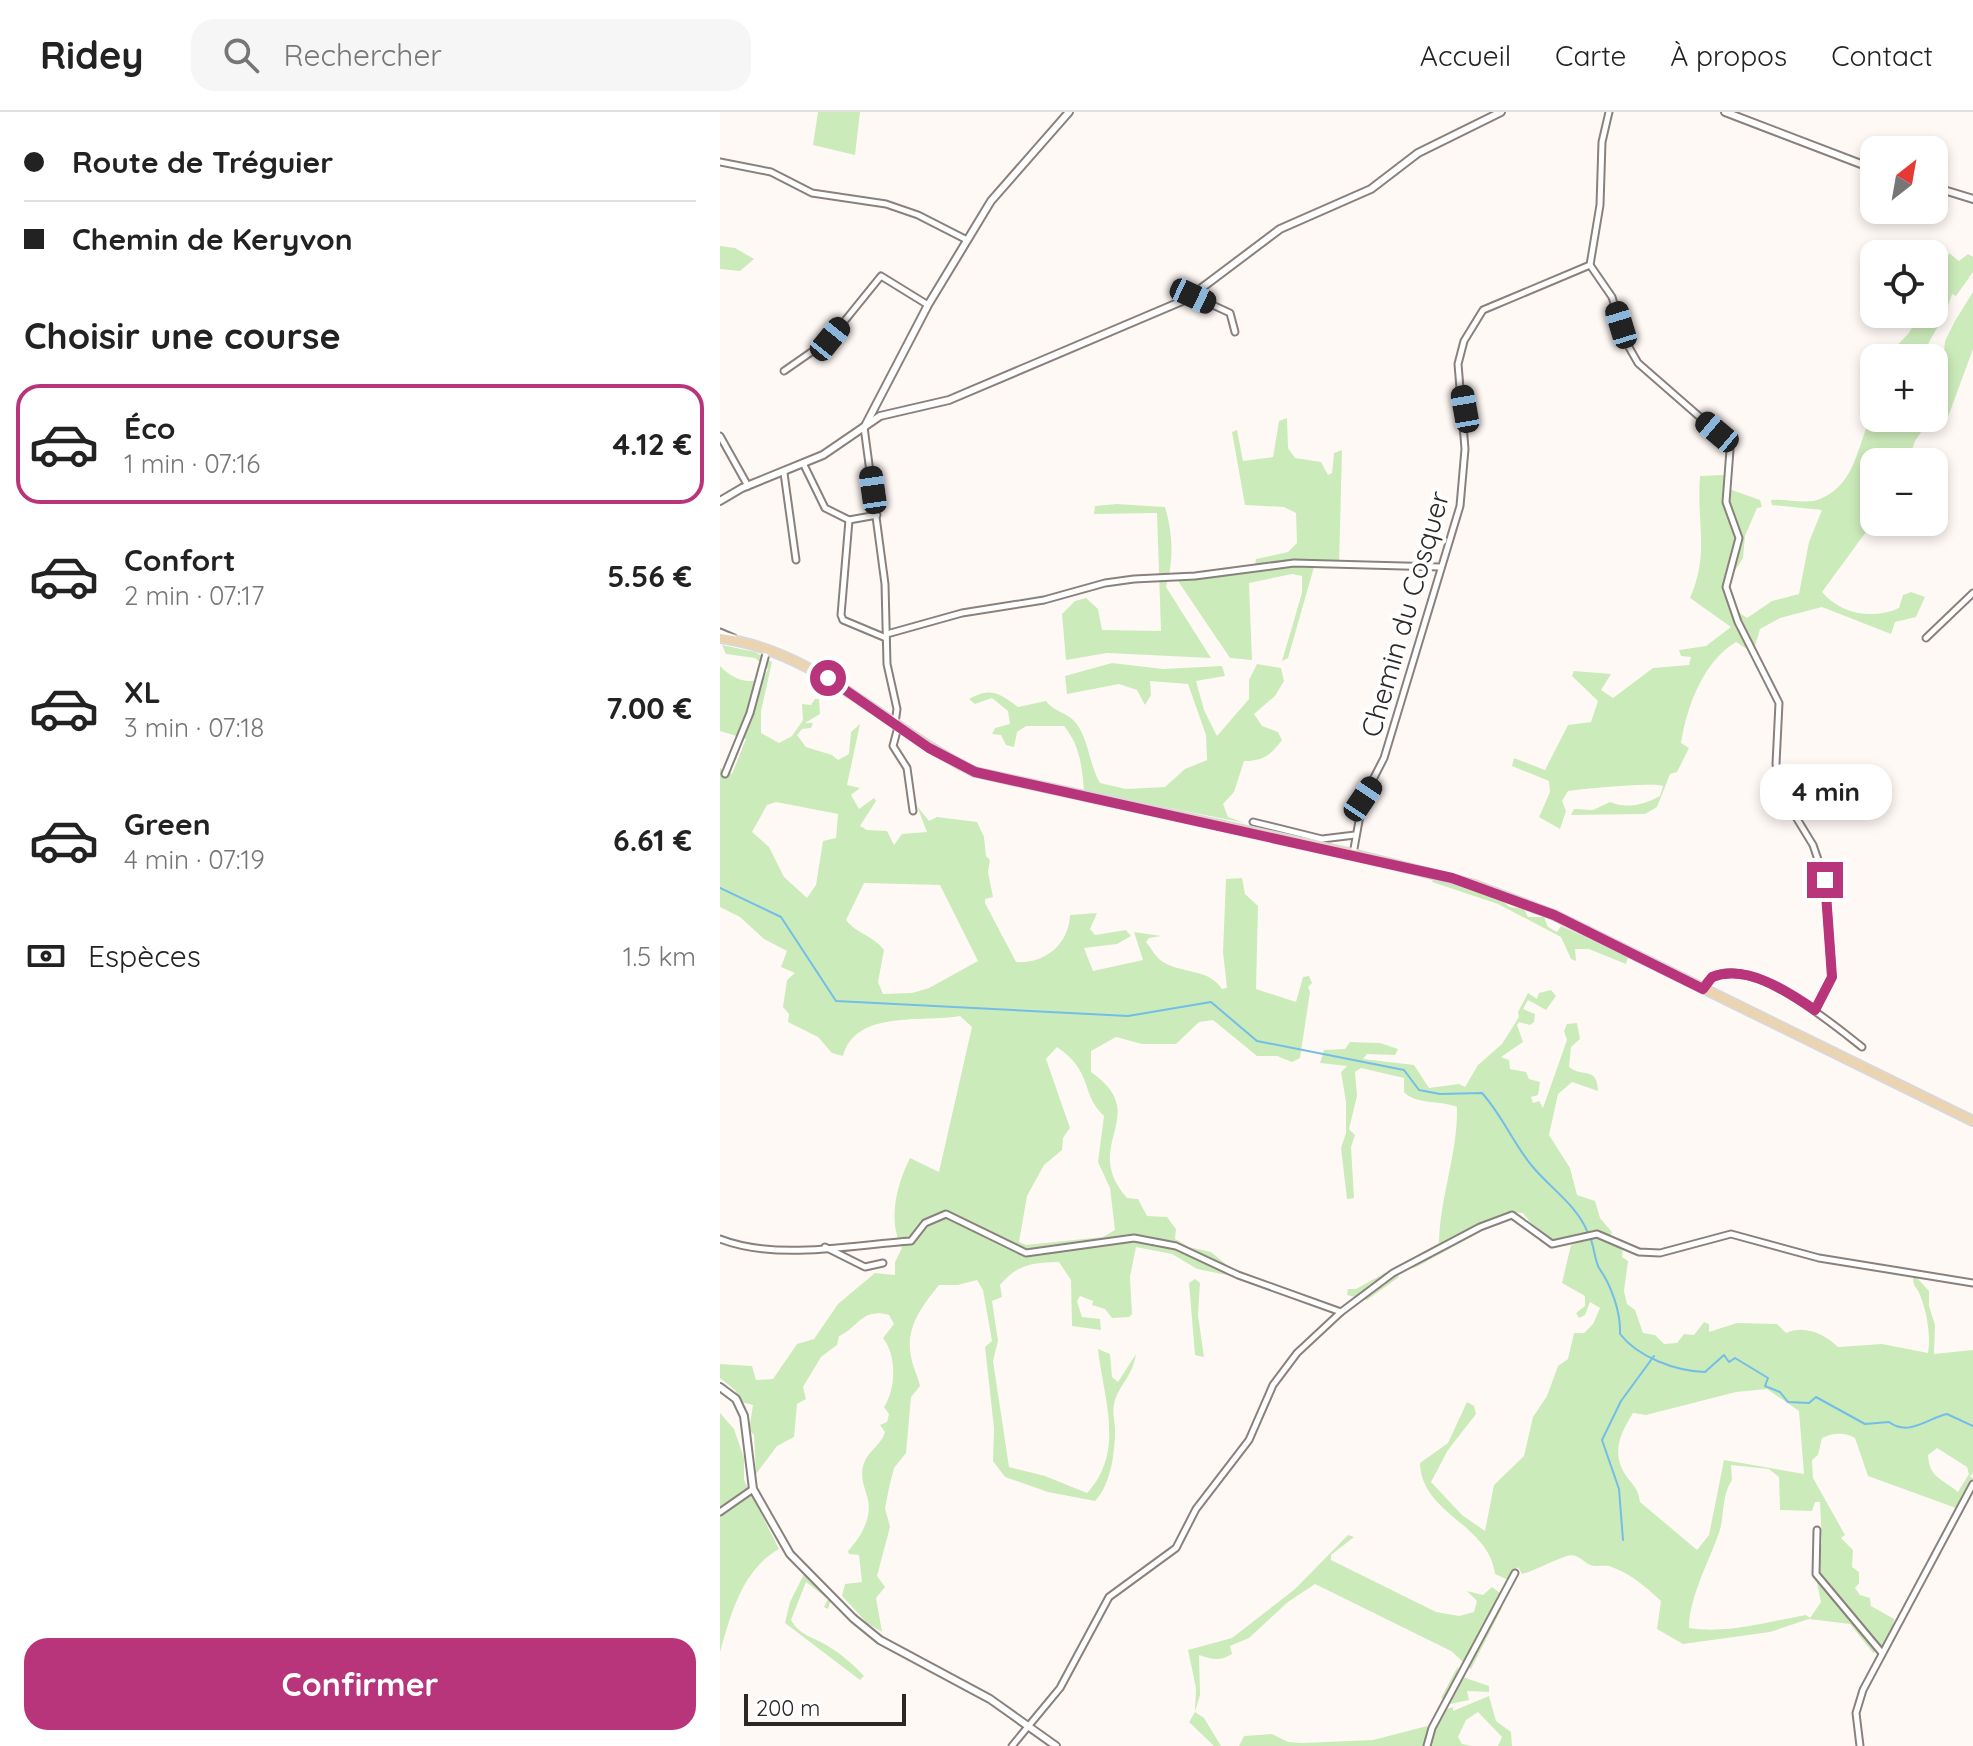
<!DOCTYPE html>
<html lang="fr">
<meta charset="utf-8">
<style>
:root{--surface:#fff;--page:#f6f6f6;--text:#222;--muted:#767676;--line:#e0e0e0;--accent:#b8347b}
body{margin:0;font-family:Quicksand,sans-serif;background:var(--page);color:var(--text);height:100vh;display:flex;flex-direction:column;font-size:30px;white-space:nowrap}
*{box-sizing:border-box;margin:0}
p{font-size:26px;color:var(--muted)}
.icon{flex:none;width:44px;height:44px;fill:none;stroke:currentColor;stroke-width:2;stroke-linecap:round;stroke-linejoin:round}
.map{position:relative;flex:1;overflow:hidden}
.drawer{display:flex;flex-direction:column;background:var(--surface);width:720px}
.drawer>*{flex:none}
.hud{display:grid;align-content:center;height:176px;padding:0 24px;background:var(--surface)}
.needle{width:52px;rotate:31deg}
.tools{position:absolute;left:1140px;top:24px;display:grid;gap:16px}
.tools a{display:grid;place-items:center;width:88px;height:88px;border-radius:16px;background:var(--surface);box-shadow:0 4px 12px #0003;font-size:40px}
.scale{position:absolute;left:24px;bottom:20px;width:162px;box-sizing:border-box;padding-left:8px;border:4px solid #2b2826;border-top:0;font-size:22px;line-height:28px;white-space:nowrap;color:#2b2826;-webkit-text-stroke:6px #fff;paint-order:stroke}
.end{position:absolute;width:36px;height:36px;margin:-18px;border:10px solid #b8347b;background:#fff;box-shadow:0 0 0 4px #fff}
.from{border-radius:50%}
.bubble{position:absolute;height:56px;border-radius:24px;background:var(--surface);box-shadow:0 4px 12px #0003;font-size:26px;font-weight:800;line-height:56px;text-align:center}
.car{position:absolute;width:24px;height:48px;margin:-24px -12px;border-radius:10px;box-shadow:0 0 6px 2px #0007;background:linear-gradient(#222 24%,#8ab4d8 0 40%,#222 0 76%,#8ab4d8 0 86%,#222 0)}
.hud b{display:flex;align-items:center;gap:28px;height:76px;font-size:30px}
.hud b+b{border-top:2px solid var(--line)}
.hud i{width:20px;height:20px;background:var(--text)}
ul{padding:0;list-style:none}
li{display:flex;align-items:center;gap:24px;height:120px;margin:0 16px 12px;padding:0 8px;border:4px solid transparent;border-radius:24px}
li div{flex:1}
li b{display:block;font-size:30px}
li em{font-style:normal;font-weight:800}
li.on{border-color:var(--accent)}
li>.icon{width:72px;height:72px;stroke-width:1.5}
h2{padding:0 24px;font-size:36px;line-height:96px}
.pay{display:flex;align-items:center;gap:20px;height:88px;padding:0 24px;font-size:30px}
.pay p{margin-inline-start:auto}
.button{display:flex;gap:16px;margin-top:auto;padding:16px 24px}
.button a{flex:1;height:92px;border-radius:24px;background:var(--accent);color:#fff;font-size:32px;font-weight:800;line-height:92px;text-align:center}
header{display:flex;align-items:center;gap:48px;box-sizing:border-box;height:112px;padding:0 40px;background:var(--surface);border-bottom:2px solid var(--line)}
header strong{font-size:38px}
nav{display:flex;gap:44px;margin-inline-start:auto;font-size:28px}
.search{width:560px;height:72px;background:var(--page);display:flex;align-items:center;gap:20px;box-sizing:border-box;padding:0 28px;border-radius:24px;color:var(--muted);font-size:30px}
main{display:flex;flex:1;min-height:0}
.map>svg:first-child{display:block}
.green{fill:#ccebba;fill-rule:evenodd}
.lines{fill:none;stroke-linecap:round;stroke-linejoin:round}
.stream{stroke:#73bde8;stroke-width:2}
.minor-casing{stroke:#8a817d;stroke-width:9}
.tertiary-casing{stroke:#8a817d;stroke-width:10}
.primary-casing{stroke:#d9d8d8;stroke-width:12}
.minor{stroke:#fff;stroke-width:5}
.tertiary{stroke:#fff;stroke-width:6}
.primary{stroke:#ebd4af;stroke-width:8}
.route{stroke:#b8347b;stroke-width:10}
.labels{text-anchor:middle;stroke-width:8;stroke-linejoin:round;paint-order:stroke}
.street-label{font-size:28px;fill:#2b2826;stroke:#fff}
</style>
<header>
<strong>Ridey</strong>
<div class="search"><svg class="icon" aria-label="search" viewBox="0 0 24 24"><circle cx="10" cy="10" r="6"/><path d="M15 15l6 6"/></svg>Rechercher</div>
<nav><a>Accueil</a><a>Carte</a><a>À propos</a><a>Contact</a></nav>
</header>
<main>
<section class="drawer">
<div class="hud">
<b><i class="from"></i>Route de Tréguier</b>
<b><i></i>Chemin de Keryvon</b>
</div>
<h2>Choisir une course</h2>
<ul>
<li class="on"><svg class="icon" aria-label="car" viewBox="0 0 24 24"><path d="M5 17H2v-5l4-1 3-4h7l3 4 3 1v5h-3M9 17h6M6 11h13"/><circle cx="7" cy="17" r="2"/><circle cx="17" cy="17" r="2"/></svg><div><b>Éco</b><p>1 min · 07:16</p></div><em>4.12 €</em></li>
<li><svg class="icon" aria-label="car" viewBox="0 0 24 24"><path d="M5 17H2v-5l4-1 3-4h7l3 4 3 1v5h-3M9 17h6M6 11h13"/><circle cx="7" cy="17" r="2"/><circle cx="17" cy="17" r="2"/></svg><div><b>Confort</b><p>2 min · 07:17</p></div><em>5.56 €</em></li>
<li><svg class="icon" aria-label="car" viewBox="0 0 24 24"><path d="M5 17H2v-5l4-1 3-4h7l3 4 3 1v5h-3M9 17h6M6 11h13"/><circle cx="7" cy="17" r="2"/><circle cx="17" cy="17" r="2"/></svg><div><b>XL</b><p>3 min · 07:18</p></div><em>7.00 €</em></li>
<li><svg class="icon" aria-label="car" viewBox="0 0 24 24"><path d="M5 17H2v-5l4-1 3-4h7l3 4 3 1v5h-3M9 17h6M6 11h13"/><circle cx="7" cy="17" r="2"/><circle cx="17" cy="17" r="2"/></svg><div><b>Green</b><p>4 min · 07:19</p></div><em>6.61 €</em></li>
</ul>
<div class="pay"><svg class="icon" aria-label="cash" viewBox="0 0 24 24"><path d="M3 7h18v10H3z"/><circle cx="12" cy="12" r="2"/></svg>Espèces<p>1.5 km</p></div>
<div class="button"><a>Confirmer</a></div>
</section>
<div class="map">
<svg width="1253" height="1634" viewBox="0 0 1253 1634">
<rect width="100%" height="100%" fill="#fff9f6"/>
<g class="green">
<polygon points="98,0 140,0 135,43 93,33"/>
<polygon points="0,134 15,136 34,147 20,159 0,157"/>
<path d="M1229,141L1239,149L1248,142L1253,145V160L1236,184L1232,182L1223,209C1217,213 1205,238 1202,246H1165L1189,221L1200,202H1214V173Z"/>
<path d="M1253,180V237L1225,313L1215,314L1208,310L1195,329L1188,350H1154V409L1102,480C1120,502 1153,508 1179,496L1183,483L1191,480L1205,485L1196,505L1175,510L1171,522L1102,495L1060,506L1040,517L1033,541L1016,530C983,550 967,594 961,631L969,636L957,660L950,662L937,695L925,702L851,703L854,697L873,698L890,690C906,697 924,693 940,684L943,674C933,670 863,677 848,679L842,689L846,699L840,717L819,705L830,680L829,669L792,654L794,646L825,658L848,613L871,610L878,589L852,564L854,559L891,562L881,578L893,586L933,556L969,553L971,545L961,544L959,538L986,534L1011,515L970,486C990,440 976,411 980,364L1003,363L1009,368V377L1040,388L1042,395L1037,396L1025,424L1023,446L1003,477L1008,493L1027,506L1052,489L1079,482L1089,430L1102,398L1052,393L1051,388C1067,386 1085,393 1100,387C1138,372 1137,328 1154,300V306H1214V257L1224,240L1225,229L1235,209Z"/>
<polygon points="567,306 568,336 575,346 601,350 608,363 612,361 614,341 622,338 619,456 594,455 568,546 562,549 582,481 582,464 572,462 529,471 532,548 510,546 458,469 534,459 536,447 568,440 577,431 576,401 564,395 525,393 512,320 517,318 523,349 553,345 559,309"/>
<path d="M397,392L445,395C453,421 454,449 446,475L491,546L387,541L346,548L342,502L355,489L366,486L378,497L382,518L441,519L437,401L374,402L375,394Z"/>
<path d="M2,533L35,540L52,550L41,599V621L59,631L72,624L83,608L82,592L91,593L95,587H99L100,602L85,611H93L91,616L82,617L77,623L86,635L112,643L118,648L129,642L131,620L140,612L127,673L140,676L131,683L139,697L154,686L156,689L140,714L147,718L167,719L174,733L182,722L207,720L197,694L209,709L217,705L257,710L264,725L266,744L270,748L268,760L273,785L265,787V791L296,850C325,852 349,832 350,803L377,801L370,817L375,823L406,818L411,824L397,832L364,836L373,859L423,848L414,820L441,824L429,826L426,830C432,837 436,846 443,850C463,862 488,856 502,877L507,876L503,840L506,767L522,766L525,782L538,794L536,877L576,890L583,865L589,864L592,871L588,875L590,880L580,946L572,950L557,944H537L493,908L479,910L456,932H422L396,925L371,939V960C434,1004 359,1032 407,1086L418,1087L427,1104L447,1105L456,1117L455,1127L469,1135L491,1140L513,1158L512,1164L477,1157L452,1142L416,1135L410,1165L412,1202L409,1205L392,1206L385,1197L372,1193L373,1189L360,1184L357,1189L362,1205L380,1207L381,1218L352,1214L351,1168L339,1150C313,1151 297,1152 280,1173L282,1185L272,1189L278,1229L273,1249L289,1355L325,1364L367,1381C406,1339 383,1286 378,1237L390,1242L392,1265L398,1270L416,1242C412,1267 397,1274 394,1293C392,1300 395,1310 395,1318C395,1340 391,1373 375,1389L328,1380L285,1365L273,1349L274,1316L265,1235L272,1229L263,1178L257,1168L238,1173H219C200,1197 184,1217 192,1249C194,1258 198,1264 200,1274L191,1285L186,1341L174,1356L169,1376L165,1396L170,1415L157,1464L165,1475L156,1486L162,1520L147,1511L122,1484L125,1472L142,1470L139,1443L129,1442L128,1439C140,1426 152,1407 148,1388C145,1375 139,1365 144,1351C149,1338 162,1332 165,1320L160,1313L167,1310L169,1302L164,1295C176,1276 177,1244 163,1226L174,1212L169,1203C142,1195 138,1216 119,1224L117,1233L101,1245L83,1275L86,1287L77,1292L74,1325L57,1334L36,1362L34,1323L29,1318L33,1293L21,1290L15,1278L0,1266V1252L32,1254L36,1268L53,1267L77,1232L94,1227L118,1192L155,1161L175,1163V1150L182,1136C167,1108 177,1072 190,1046L219,1060L252,915L240,904C202,911 136,897 123,944L112,941L98,925L68,910L69,902L63,895L67,868L75,861L61,855L67,839L44,827L20,805L0,795V656L12,662L26,627L0,619V554C13,567 25,572 43,567L48,557L35,546L6,542ZM56,690L118,702L116,726L103,729L96,773L87,786L64,765L49,735L32,720L47,693ZM144,771L220,773L258,849L209,876L192,881L163,882L158,870L164,838C154,824 137,822 126,808ZM337,935C374,960 360,982 384,1004L378,1050L390,1076L395,1118L383,1125L306,1133L299,1130L307,1084L324,1053L342,1038L343,1026L350,1016L326,947Z"/>
<path d="M392,551L443,557L502,554L505,564L476,569L484,598L497,624L529,587V568L537,552L561,556L564,569L555,584L534,602L542,614L558,620L562,628C551,643 543,649 524,649L514,680L503,692L508,705L525,711L364,679C362,654 360,634 344,614H306L297,620L294,635L286,633L281,623L272,622L275,616L290,612L288,599L272,586L255,592L249,587C271,575 279,581 298,595L326,589C334,600 349,601 356,611C369,628 369,652 380,671L406,677L445,675L465,657L487,648L486,623L468,572L430,569L431,583L425,593L417,578L399,572L347,582L345,564Z"/>
<polygon points="714,766 781,788 790,795 804,797 808,805 824,805 828,815 837,820 841,814 908,845 906,852 869,837 855,837 856,849 851,847 841,825 778,792 712,770"/>
<path d="M831,878L836,884L826,898L808,888L803,897L815,902L814,910L810,913L799,910L797,913L803,930L781,945L789,948L790,957L806,960L809,967L820,970L818,983L811,985L813,991L819,989L823,996L847,928L844,919L847,912L857,911L860,927L851,935L849,955C864,966 877,954 878,979L852,970L838,982L829,1023L850,1056L857,1083L875,1089L880,1106L892,1120L891,1124L873,1118C836,1133 828,1135 803,1101L789,1100L786,1106L700,1153L694,1156L687,1151L674,1159L679,1165L647,1188L627,1183L628,1177H636L719,1131C720,1084 738,1041 737,995C721,988 695,993 684,980V966L641,956L635,960L637,984L629,1017L635,1023L631,1035L634,1086L627,1087L621,1036L626,1021V990L621,960L627,954L600,951L604,938L625,937L630,930L660,931L678,937L675,943L647,942L643,947L694,953L709,976L739,972L745,975L758,953L782,932L799,905L798,900L808,881L817,887L819,881Z"/>
<path d="M875,1125L903,1136L902,1145L908,1149L904,1179L907,1192L915,1198L923,1221L935,1223L944,1232L957,1231L964,1222L974,1223L984,1210L989,1212V1220L1017,1211L1057,1212L1066,1221C1085,1212 1106,1223 1118,1235L1162,1232L1208,1241C1211,1223 1207,1201 1200,1183C1197,1175 1193,1175 1193,1166L1196,1165L1209,1179V1194L1215,1213L1214,1242L1253,1238V1361L1250,1364L1253,1367L1236,1396L1148,1364L1135,1326C1124,1320 1113,1321 1102,1326L1098,1343L1092,1348L1093,1366L1125,1423L1121,1426L1133,1438L1132,1455L1139,1460V1471L1135,1476L1140,1483L1150,1486L1151,1494L1174,1507L1173,1517L1162,1537L1156,1533L1154,1542L1130,1512L1089,1507L1050,1520L963,1532L937,1517L941,1489C925,1474 910,1461 889,1454C883,1453 876,1455 870,1453C862,1449 857,1441 847,1444C831,1449 817,1458 802,1462L798,1455L788,1468L775,1462C769,1412 701,1402 700,1351L728,1331L747,1290L754,1294L756,1302L728,1338L711,1370L742,1403L765,1419L774,1373L804,1344L813,1305L827,1284L838,1254L848,1247L854,1221H864L873,1212L880,1196L870,1190L865,1203L859,1206L856,1201L865,1194V1184L842,1171L851,1133ZM1047,1277L1079,1299L1084,1362L1004,1348L989,1423L977,1438L920,1390C918,1375 913,1374 905,1362C891,1340 901,1320 913,1301L926,1303L1016,1280ZM1217,1336L1247,1355L1249,1362L1238,1380C1223,1367 1209,1366 1208,1343ZM1011,1353L1049,1357L1059,1365L1060,1398L1092,1399L1095,1390H1100L1102,1429L1098,1456L1104,1468L1097,1471L1101,1490L1090,1506L1086,1503C1046,1510 1010,1522 969,1516C969,1486 989,1449 999,1421C1005,1404 1001,1384 1012,1368Z"/>
<polygon points="475,1167 480,1171 478,1203 484,1245 475,1243 469,1171"/>
<path d="M0,1301L14,1317L24,1346V1368L59,1437C22,1458 11,1502 0,1540Z"/>
<path d="M628,1423L634,1425L611,1443V1448L716,1500L739,1504L754,1500L757,1489L747,1479L763,1483L772,1475L780,1481L776,1490L782,1496L751,1557L731,1539L595,1472L568,1490L529,1526L510,1534L512,1542C499,1550 491,1547 479,1543L480,1583L475,1600L484,1606L501,1634H494L469,1610L475,1600L476,1576L468,1538L512,1526L575,1477Z"/>
<path d="M84,1462L111,1487L108,1497L104,1495L108,1487L86,1470L71,1508C80,1524 94,1525 108,1534C121,1542 134,1553 144,1564L140,1568L65,1511L70,1490Z"/>
<polygon points="738,1554 737,1563 769,1574 769,1580 747,1579 749,1588 730,1592 721,1586"/>
<polygon points="769,1584 776,1609 791,1620 792,1634 778,1634 782,1625 758,1600 746,1608 738,1625 742,1632 752,1634 519,1634 524,1624 552,1622 568,1630 582,1631 653,1628 707,1614 711,1626 727,1597 733,1595 733,1599"/>
</g>
<g class="lines">
<g class="stream">
<path d="M0,776L61,805L116,889L408,904L491,890L537,929L684,958L699,978L720,982L762,981C782,1003 793,1031 812,1054C830,1076 857,1093 868,1121"/>
<path d="M870,1125C874,1134 875,1149 879,1156C891,1173 901,1200 900,1222C918,1245 955,1259 985,1260L1004,1243L1009,1250L1015,1246L1048,1266L1045,1274L1060,1280L1068,1290L1089,1291L1096,1285L1145,1312L1169,1310C1189,1325 1208,1306 1227,1302L1253,1314"/>
<polyline points="903,1428 899,1377 882,1328 901,1289 934,1244"/>
</g>
<g class="minor-casing">
<g id="minor">
<polyline points="889,0 882,30 880,93 870,153 892,185 906,230 918,251 997,320 1010,338 1006,390 1019,426 1006,475 1018,510 1059,591 1056,652 1060,679 1093,733 1105,768 1112,865 1095,898"/>
<polyline points="0,50 51,60 92,81 166,92 198,103 247,128"/>
<polyline points="473,184 510,201 515,220"/>
<polyline points="64,259 110,227 161,164 208,193"/>
<polyline points="144,315 165,472 167,552 177,597 175,611"/>
<polyline points="0,324 28,374"/>
<polyline points="84,353 105,396 129,408"/>
<polyline points="64,361 76,448"/>
<polyline points="157,403 129,408 121,503 123,508 166,526"/>
<polyline points="0,520 14,526"/>
<polyline points="167,522 242,501 324,488 385,471 414,467 475,464 574,451 720,455"/>
<polyline points="1206,526 1253,481"/>
<polyline points="178,615 173,634 187,656 193,699"/>
<polyline points="5,662 30,601 47,538"/>
<polyline points="533,710 602,727 635,723"/>
<polyline points="633,742 643,687 664,646 740,394 745,337 738,252 744,229 763,198 870,153"/>
<path d="M983,876C1012,826 1115,914 1142,935"/>
<path d="M0,1127C57,1149 131,1133 191,1129L205,1111L226,1102L306,1141L414,1126L456,1134L518,1163L621,1200"/>
<polyline points="105,1135 145,1155 163,1151"/>
<polyline points="0,1400 33,1377"/>
<polyline points="1097,1418 1096,1462 1162,1541"/>
<polyline points="292,1634 340,1576 389,1485 456,1436 476,1397 529,1328 553,1273 577,1241 621,1200 673,1161 760,1115 792,1103 832,1132 877,1122 919,1140 940,1141 1011,1122 1099,1146 1253,1171"/>
<polyline points="707,1634 712,1616 795,1461"/>
<polyline points="1140,1634 1136,1601 1143,1578 1253,1372"/>
</g>
</g>
<g class="tertiary-casing">
<g id="tertiary">
<polyline points="1005,0 1154,57"/>
<polyline points="1214,75 1253,87"/>
<polyline points="145,314 208,193 271,89 349,0"/>
<polyline points="0,389 22,376 103,343 160,304 229,288 467,187 560,117 651,77 698,41 781,0"/>
<polyline points="0,1275 16,1287 24,1304 33,1377 70,1442 133,1506 160,1528 270,1587 336,1634"/>
</g>
</g>
<g class="primary-casing">
<path id="primary" d="M0,526C99,539 169,619 255,660L633,742L755,773L834,803L1253,1009"/>
</g>
<use href="#minor" class="minor"/>
<use href="#tertiary" class="tertiary"/>
<use href="#primary" class="primary"/>
</g>
<g class="lines">
<path class="route" d="M108,566L209,636L255,660L732,766L834,803L983,877L992,865C1027,852 1067,879 1095,898L1112,865L1105,768"/>
</g>
<g class="labels">
<g class="street-label">
<text transform="translate(685 502) rotate(-74)" y="10">Chemin du Cosquer</text>
</g>
</g>
</svg>
<div class="tools">
<a><svg class="needle" viewBox="-14 -14 28 28"><path d="M0-13l5 13h-10z" fill="#e53935"/><path d="M0 13l5-13h-10z" fill="#767676"/></svg></a>
<a><svg class="icon" aria-label="locate" viewBox="0 0 24 24"><circle cx="12" cy="12" r="6"/><path d="M12 2v4M12 18v4M2 12h4M18 12h4"/></svg></a>
<a>+</a>
<a>−</a>
</div>
<div class="scale">200 m</div>
<i class="end from" style="left:108px;top:566px"></i>
<i class="end" style="left:1105px;top:768px"></i>
<div class="bubble" style="left:1040px;top:652px;width:132px">4 min</div>
<i class="car" style="left:473px;top:184px;rotate:115deg"></i>
<i class="car" style="left:901px;top:213px;rotate:343deg"></i>
<i class="car" style="left:110px;top:227px;rotate:39deg"></i>
<i class="car" style="left:745px;top:297px;rotate:350deg"></i>
<i class="car" style="left:997px;top:320px;rotate:310deg"></i>
<i class="car" style="left:153px;top:378px;rotate:352deg"></i>
<i class="car" style="left:643px;top:687px;rotate:34deg"></i>
</div>
</main>
